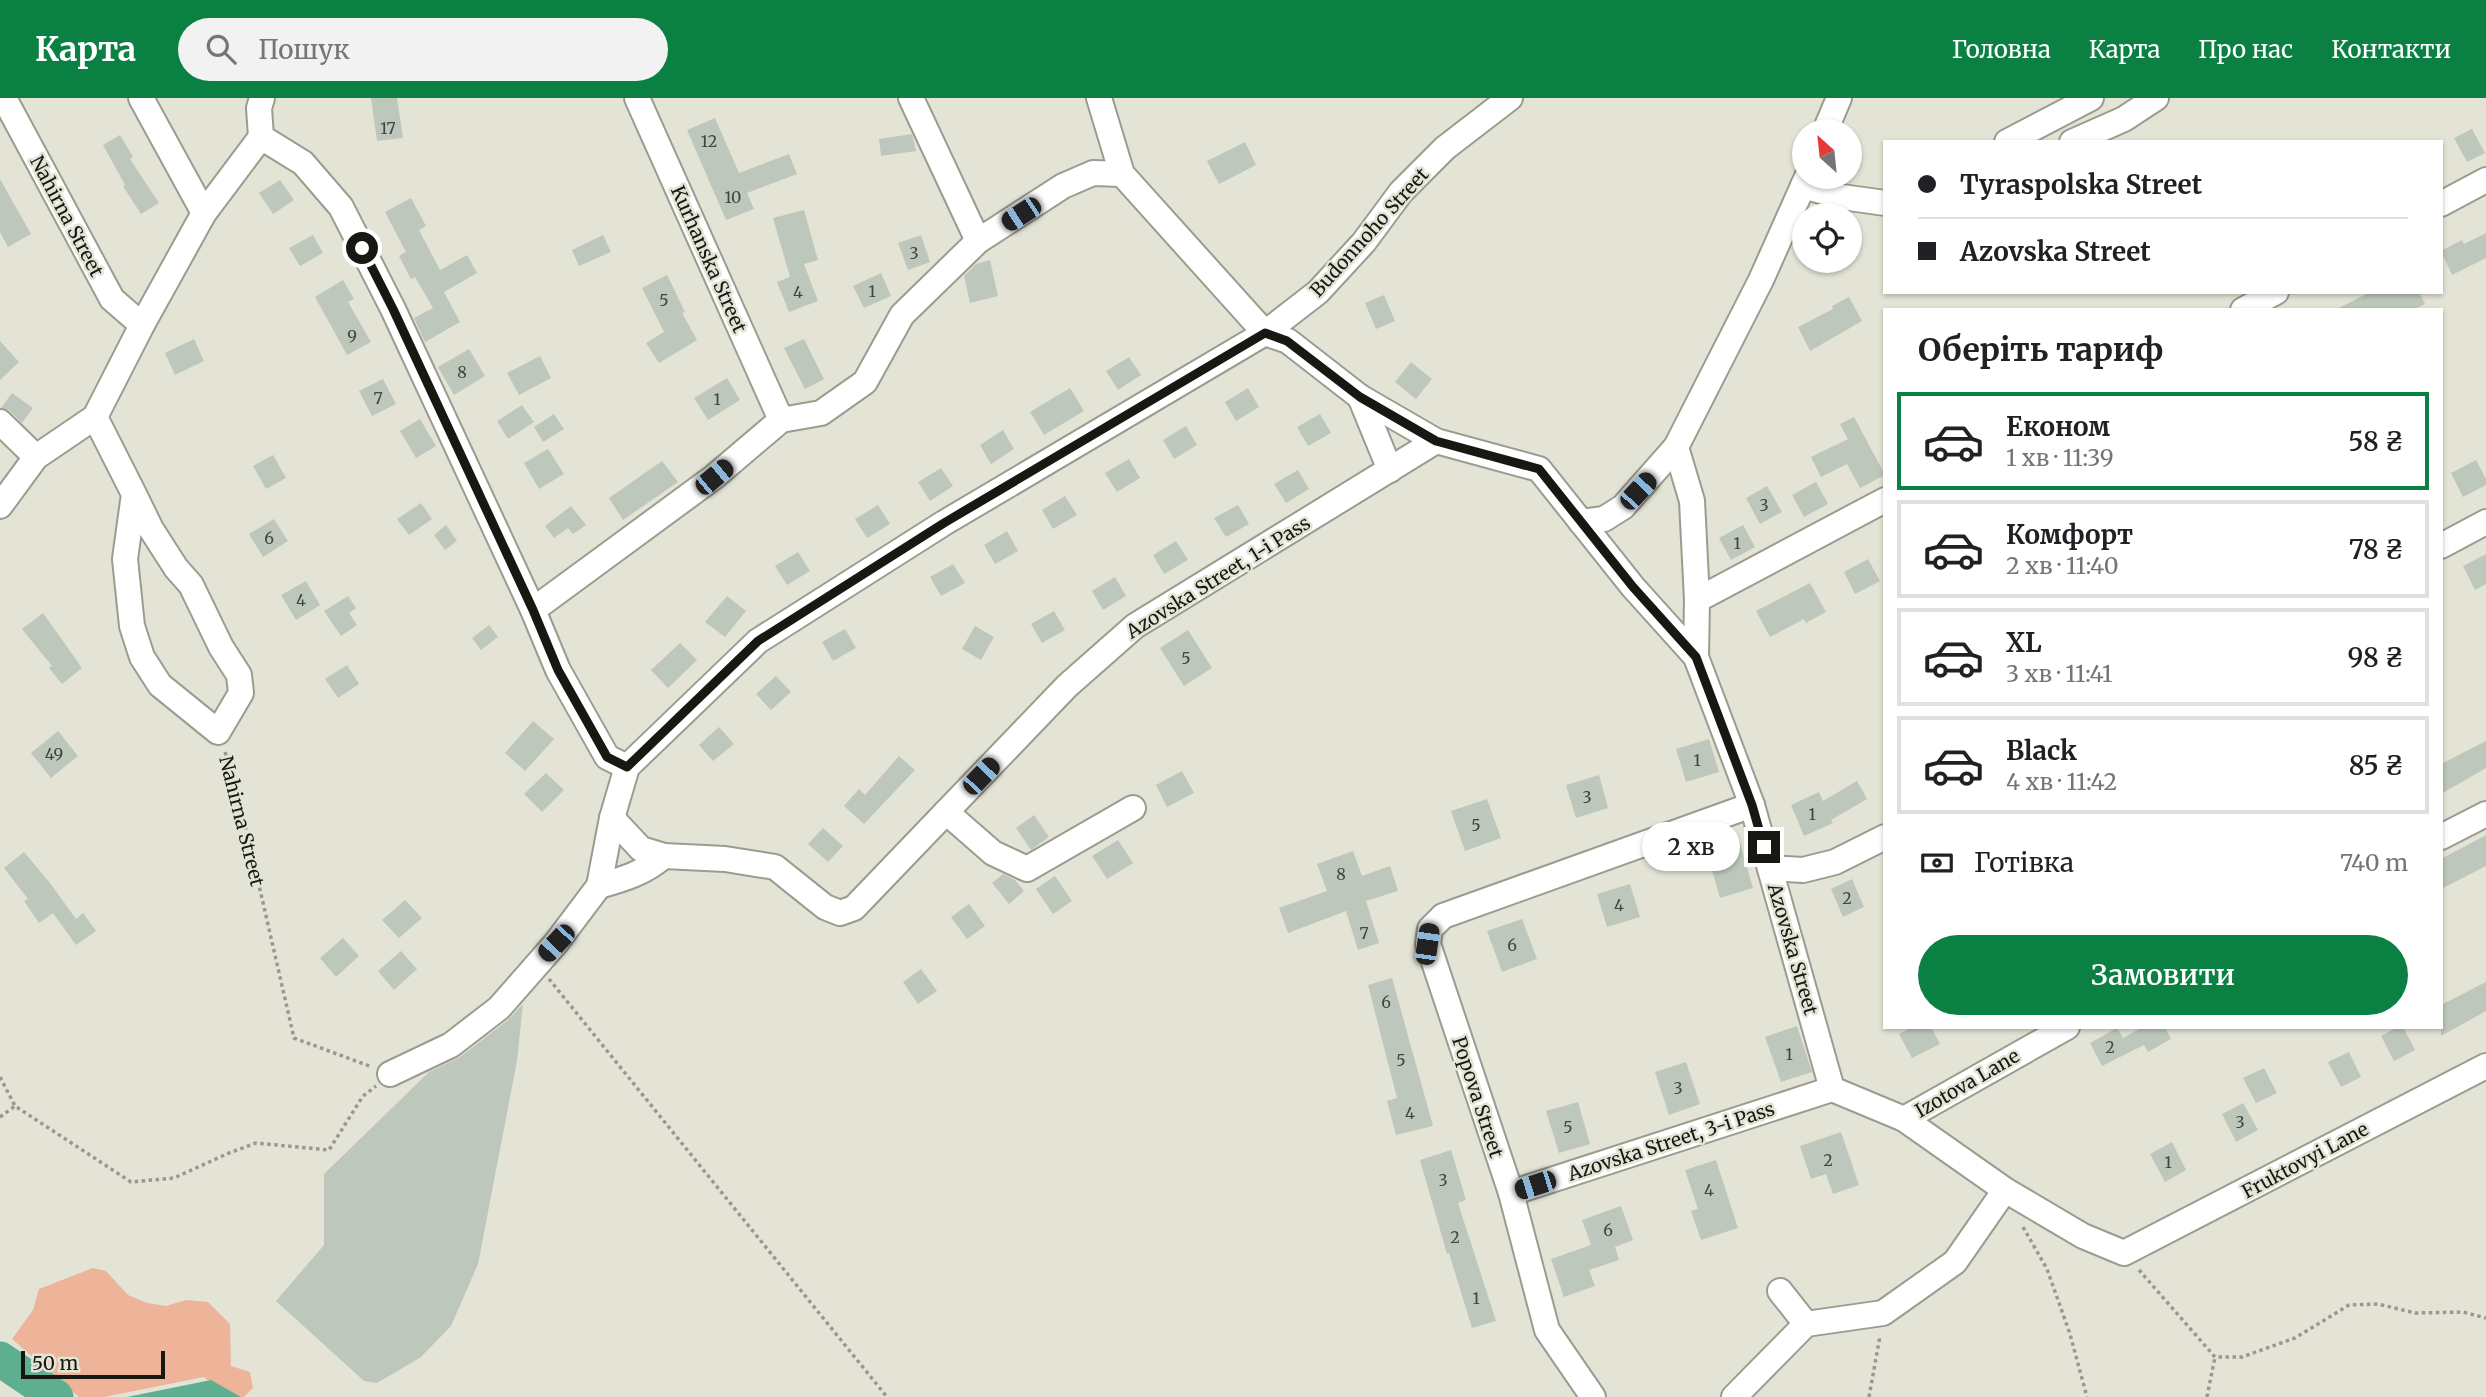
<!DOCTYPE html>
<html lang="uk">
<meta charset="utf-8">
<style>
:root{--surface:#fff;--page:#f2f2f2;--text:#202124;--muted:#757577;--line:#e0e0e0;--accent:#0b8043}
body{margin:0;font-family:Merriweather,serif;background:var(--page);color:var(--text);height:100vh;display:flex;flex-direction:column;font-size:26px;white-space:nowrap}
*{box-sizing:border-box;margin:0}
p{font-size:23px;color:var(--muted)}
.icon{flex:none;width:38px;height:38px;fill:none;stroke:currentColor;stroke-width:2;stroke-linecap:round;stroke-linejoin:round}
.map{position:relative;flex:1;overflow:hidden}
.sheet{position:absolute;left:1883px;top:210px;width:560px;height:721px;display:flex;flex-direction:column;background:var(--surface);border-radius:0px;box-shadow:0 2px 5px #0004}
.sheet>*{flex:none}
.top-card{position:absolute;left:1883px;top:42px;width:560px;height:154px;border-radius:0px;box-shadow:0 2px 5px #0004;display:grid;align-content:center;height:154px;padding:0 35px;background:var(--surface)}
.needle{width:46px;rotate:333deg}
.controls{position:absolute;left:1792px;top:21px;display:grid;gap:14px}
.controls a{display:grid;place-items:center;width:70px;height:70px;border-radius:50%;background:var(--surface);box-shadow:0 2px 5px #0004;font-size:35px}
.scale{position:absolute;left:21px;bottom:18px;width:144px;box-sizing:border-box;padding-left:7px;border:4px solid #181813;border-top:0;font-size:19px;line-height:24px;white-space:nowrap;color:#181813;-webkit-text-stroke:5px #e4e4d6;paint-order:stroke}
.end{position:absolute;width:32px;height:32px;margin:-16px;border:9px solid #181813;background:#fff;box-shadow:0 0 0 4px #fff}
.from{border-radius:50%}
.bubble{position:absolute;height:49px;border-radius:24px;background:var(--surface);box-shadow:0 2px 5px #0004;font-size:23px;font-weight:600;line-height:49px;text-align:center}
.car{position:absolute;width:21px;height:42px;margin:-21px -10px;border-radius:9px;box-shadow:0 0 5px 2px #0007;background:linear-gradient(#222 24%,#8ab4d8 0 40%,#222 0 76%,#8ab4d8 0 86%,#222 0)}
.top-card b{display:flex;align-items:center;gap:24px;height:66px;font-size:26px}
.top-card b+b{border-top:2px solid var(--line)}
.top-card i{width:18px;height:18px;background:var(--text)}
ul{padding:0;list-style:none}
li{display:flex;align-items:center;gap:21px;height:98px;margin:0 14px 10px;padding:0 21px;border:4px solid var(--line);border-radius:0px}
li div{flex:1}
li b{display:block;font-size:26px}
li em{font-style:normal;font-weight:600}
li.on{border-color:var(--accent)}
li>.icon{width:63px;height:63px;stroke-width:1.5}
h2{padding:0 35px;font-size:32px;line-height:84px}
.pay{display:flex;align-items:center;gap:18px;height:77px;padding:0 35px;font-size:26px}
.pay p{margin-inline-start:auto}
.action{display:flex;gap:14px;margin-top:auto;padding:14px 35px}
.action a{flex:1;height:80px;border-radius:42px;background:var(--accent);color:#fff;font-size:28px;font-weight:600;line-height:80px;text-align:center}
header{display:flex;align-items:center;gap:42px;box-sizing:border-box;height:98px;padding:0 35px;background:var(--accent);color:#fff}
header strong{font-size:33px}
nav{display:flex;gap:38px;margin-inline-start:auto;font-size:24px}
.search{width:490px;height:63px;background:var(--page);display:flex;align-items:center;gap:18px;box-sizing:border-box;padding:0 24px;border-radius:38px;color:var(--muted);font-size:26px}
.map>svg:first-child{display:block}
.green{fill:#edb499}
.water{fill:#5eae92}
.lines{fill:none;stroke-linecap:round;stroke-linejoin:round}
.river{stroke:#5eae92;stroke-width:35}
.building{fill:#bec7bb}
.minor-casing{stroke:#9b9c8f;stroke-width:28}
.path{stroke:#98988d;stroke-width:3.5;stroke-dasharray:3.5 3.5;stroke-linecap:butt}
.minor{stroke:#fff;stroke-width:24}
.route{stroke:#181813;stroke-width:9}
.labels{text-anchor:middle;stroke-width:5;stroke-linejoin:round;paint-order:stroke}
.number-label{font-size:16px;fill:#42443d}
.street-label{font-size:19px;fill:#181813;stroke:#e4e4d6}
</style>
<header>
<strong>Карта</strong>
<div class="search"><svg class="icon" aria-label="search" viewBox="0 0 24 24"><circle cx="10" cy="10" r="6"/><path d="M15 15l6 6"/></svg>Пошук</div>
<nav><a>Головна</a><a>Карта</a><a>Про нас</a><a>Контакти</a></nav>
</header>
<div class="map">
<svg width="2486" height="1299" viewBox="0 0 2486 1299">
<rect width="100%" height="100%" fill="#e4e4d6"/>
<polygon class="green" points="93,1170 106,1173 128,1197 147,1205 166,1208 186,1202 208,1204 230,1226 231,1268 250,1274 253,1290 244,1299 227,1299 204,1279 104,1299 79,1299 12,1241 33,1212 39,1191"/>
<polygon class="water" points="211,1282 241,1299 127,1299"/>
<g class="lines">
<polyline class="river" points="0,1261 56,1299"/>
</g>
<g class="building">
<polygon points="371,0 397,0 403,40 377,43"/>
<polygon points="715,20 739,75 789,56 797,76 747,95 754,111 726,122 687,32"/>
<polygon points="2472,31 2485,55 2467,64 2454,40"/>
<polygon points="912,36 916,53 881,58 879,41"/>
<polygon points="120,37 133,59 130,61 159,105 141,116 123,88 125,87 103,47"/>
<polygon points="1245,44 1256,67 1219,86 1207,63"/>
<polygon points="0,81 31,136 8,149 0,134"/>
<polygon points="280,82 294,102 273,116 259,95"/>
<polygon points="411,100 426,128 419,132 440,172 467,157 477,175 444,194 460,224 425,244 414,220 433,210 415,179 411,181 399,158 406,154 385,114"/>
<polygon points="804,112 818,162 804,166 818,203 789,214 777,184 790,179 773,120"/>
<polygon points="2486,135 2486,160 2452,177 2441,153 2462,142 2464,146"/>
<polygon points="313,137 323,155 300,168 289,150"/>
<polygon points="603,137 611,154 579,168 572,152"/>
<polygon points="921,137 930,164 908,172 898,145"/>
<polygon points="990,162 998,198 970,205 964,178 976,166"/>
<polygon points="881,175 891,198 864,210 853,188"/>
<polygon points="667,177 685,214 682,215 697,242 659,265 646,245 664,234 642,190"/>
<polygon points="343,182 354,201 348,204 371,244 347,257 315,199"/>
<polygon points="2370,194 2419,194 2425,206 2413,212 2335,212"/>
<polygon points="1384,197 1395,223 1376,231 1365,205"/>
<polygon points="1849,199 1862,223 1810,253 1798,229 1833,211 1832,208"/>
<polygon points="194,241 204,263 175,277 165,255"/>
<polygon points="804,241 824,281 805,291 784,250"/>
<polygon points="0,243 19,264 0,282"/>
<polygon points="469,251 485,278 454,297 438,269"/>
<polygon points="540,258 551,280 519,297 507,275"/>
<polygon points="1129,259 1141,277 1118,292 1106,273"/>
<polygon points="1411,264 1432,281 1416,301 1395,284"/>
<polygon points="727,280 740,302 708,322 694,300"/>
<polygon points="383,281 396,306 372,318 359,293"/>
<polygon points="1070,290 1084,313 1044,337 1030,314"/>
<polygon points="1248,290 1259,309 1236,323 1225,304"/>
<polygon points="12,295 33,310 22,325 10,313 1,310"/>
<polygon points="522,307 534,324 508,341 497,323"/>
<polygon points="554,316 564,331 543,344 534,329"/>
<polygon points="1320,316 1331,335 1308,348 1297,329"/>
<polygon points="1854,319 1885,377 1860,390 1847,366 1821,379 1811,359 1848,341 1840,326"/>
<polygon points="420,321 436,348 416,360 400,333"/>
<polygon points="1186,328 1197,347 1174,361 1163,342"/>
<polygon points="1003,332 1014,351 991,366 980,347"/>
<polygon points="548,351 564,376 539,391 524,365"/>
<polygon points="273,357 286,380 266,391 253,368"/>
<polygon points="1129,361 1140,380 1117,394 1105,375"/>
<polygon points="2476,362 2486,381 2486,387 2463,399 2451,375"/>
<polygon points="662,363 678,384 623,422 609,400"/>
<polygon points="941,370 953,388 930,403 918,384"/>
<polygon points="1298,372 1309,391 1286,405 1274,386"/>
<polygon points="1816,384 1828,406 1804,419 1792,397"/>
<polygon points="1767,388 1782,414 1760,426 1746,400"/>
<polygon points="1065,398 1077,417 1053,431 1042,412"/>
<polygon points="421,405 432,421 409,437 397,421"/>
<polygon points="878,407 890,426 867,440 855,421"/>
<polygon points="1238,407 1249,426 1226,439 1214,420"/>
<polygon points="571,408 586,427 573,436 568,430 554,440 545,428"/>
<polygon points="274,421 288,443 263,459 249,436"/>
<polygon points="446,427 457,443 445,452 434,437"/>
<polygon points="1743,427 1755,449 1731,462 1719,440"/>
<polygon points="1007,433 1018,453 995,466 984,447"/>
<polygon points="1176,443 1188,462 1164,476 1153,457"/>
<polygon points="798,454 810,473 787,487 775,468"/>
<polygon points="2486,456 2486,486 2475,492 2463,468"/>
<polygon points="1868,461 1880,483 1855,496 1844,474"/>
<polygon points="953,466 965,485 941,498 930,479"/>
<polygon points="1115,479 1126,498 1103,512 1092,493"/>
<polygon points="306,483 320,507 296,522 281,497"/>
<polygon points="1810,485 1826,514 1806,525 1804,521 1770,539 1756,513"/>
<polygon points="348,498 356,510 349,515 357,527 341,538 324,513"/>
<polygon points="727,498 746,513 725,539 705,524"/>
<polygon points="1054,513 1065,532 1042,545 1031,526"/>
<polygon points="43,515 82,570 62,586 49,570 52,568 22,531"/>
<polygon points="489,527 498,539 481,552 472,540"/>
<polygon points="975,528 994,539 981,562 962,551"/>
<polygon points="845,531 856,550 833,563 822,544"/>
<polygon points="1188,532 1212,570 1184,588 1160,550"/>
<polygon points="680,545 697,562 668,590 651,572"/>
<polygon points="347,567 359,586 338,600 325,581"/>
<polygon points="776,578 791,594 771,612 756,596"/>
<polygon points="533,623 554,641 525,673 505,655"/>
<polygon points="719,629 734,646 713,663 699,647"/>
<polygon points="58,633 78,658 51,680 31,655"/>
<polygon points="1709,641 1719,674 1686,684 1676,651"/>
<polygon points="2486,643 2486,670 2441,696 2441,666"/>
<polygon points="899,658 915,672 864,726 844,708 859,691 865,697"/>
<polygon points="1182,673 1194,695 1167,709 1156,687"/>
<polygon points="546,675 564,692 542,714 524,696"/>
<polygon points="1599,677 1608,710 1576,720 1566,687"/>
<polygon points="1857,683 1867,701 1831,722 1833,725 1804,738 1791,707 1819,694 1823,703"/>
<polygon points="1487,701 1501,740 1465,753 1451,713"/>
<polygon points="1034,717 1049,739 1031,752 1016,730"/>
<polygon points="823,730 843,748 828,764 808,746"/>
<polygon points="2486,737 2486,768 2441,791 2441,761"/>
<polygon points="1738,738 1753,790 1720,800 1705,748"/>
<polygon points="1118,742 1133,765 1107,781 1092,758"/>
<polygon points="1353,753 1362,778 1390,768 1398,793 1366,803 1379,845 1358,852 1346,813 1288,835 1279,810 1327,793 1317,766"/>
<polygon points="24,754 50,785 76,821 83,815 96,833 76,847 53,815 39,825 24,803 28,801 4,770"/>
<polygon points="1003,776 1015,782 1024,793 1009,806 992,785"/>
<polygon points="1055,778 1072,803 1053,816 1036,791"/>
<polygon points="1852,781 1864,809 1843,819 1831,791"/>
<polygon points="1630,786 1640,819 1607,829 1597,796"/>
<polygon points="405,802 422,820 399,840 382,822"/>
<polygon points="969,806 985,828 967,841 951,819"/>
<polygon points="1522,821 1537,861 1502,874 1487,833"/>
<polygon points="343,840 359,858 336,879 320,860"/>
<polygon points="401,853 417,871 394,892 378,873"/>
<polygon points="921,871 937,893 918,906 903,884"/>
<polygon points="1392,880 1433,1028 1396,1037 1387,1003 1397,1000 1368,887"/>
<polygon points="2486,884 2486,913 2441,938 2441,907"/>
<polygon points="523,906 517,963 478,1166 451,1228 421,1259 377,1285 364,1283 276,1203 324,1147 324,1076 429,974 460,959 508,922"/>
<polygon points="1797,928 1812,974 1781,984 1765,939"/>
<polygon points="1912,929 1931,929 1940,946 1912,960 1899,936"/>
<polygon points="2143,929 2165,929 2171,941 2148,954 2144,947 2102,968 2090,945 2117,930 2123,940"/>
<polygon points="2398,929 2403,929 2415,952 2394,963 2381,938"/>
<polygon points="2349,954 2361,979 2341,989 2328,964"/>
<polygon points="1686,964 1700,1006 1669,1017 1655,974"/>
<polygon points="2264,970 2277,995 2256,1005 2243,980"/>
<polygon points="1578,1004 1590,1046 1559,1055 1546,1013"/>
<polygon points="2243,1005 2258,1032 2236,1044 2222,1016"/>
<polygon points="1841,1034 1859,1087 1833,1096 1826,1076 1811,1081 1800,1048"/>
<polygon points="2172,1044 2186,1072 2165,1084 2150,1056"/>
<polygon points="1451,1052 1466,1102 1458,1105 1496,1223 1472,1230 1449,1155 1447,1156 1420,1062"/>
<polygon points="1716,1062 1738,1130 1701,1142 1691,1113 1698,1111 1685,1072"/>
<polygon points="1621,1108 1633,1142 1615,1149 1619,1162 1589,1172 1595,1188 1564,1199 1551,1161 1591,1147 1582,1122"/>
</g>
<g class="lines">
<g class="minor-casing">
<g id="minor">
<polyline points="4,0 112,201 142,227"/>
<polyline points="141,0 204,115"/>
<polyline points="262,0 259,10 261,39 303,65 341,109 393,211 533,512 558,572 607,659 627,669"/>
<polyline points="637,0 781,322"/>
<polyline points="911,0 978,143"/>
<polyline points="1099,0 1122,76 1265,235 1288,243 1360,299 1436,343 1539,371 1633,489 1696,559 1752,707 1832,991 1904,1021 2005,1092 2083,1138 2124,1155 2486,968"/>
<polyline points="1825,33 1839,0"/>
<polyline points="2007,44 2091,0"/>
<polyline points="2072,44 2124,21 2156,0"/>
<polyline points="1803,88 1842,99 1885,105"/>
<polyline points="2441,106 2486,82"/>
<polyline points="2243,212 2276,194"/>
<polyline points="1360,299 1390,372"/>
<polyline points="95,319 134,396 125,461 132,528 142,559 160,587 218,634 241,595 239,577 221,549 191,487 176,470 151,431 134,396"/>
<polyline points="0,324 36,359"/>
<polyline points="0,408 36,359 95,319 142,227 204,115 261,39"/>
<polyline points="1581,424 1604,421 1623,409 1676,349"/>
<polyline points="2441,448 2486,424"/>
<polyline points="1697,502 1885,402"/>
<polyline points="533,512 714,379 781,322 821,315 865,284 902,217 978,143 1063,88 1093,75 1122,76"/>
<polyline points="1696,559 1697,502 1692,403 1676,349 1761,182 1807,79"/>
<polyline points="946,714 993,755 1027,771 1133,710"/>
<polyline points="612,720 641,751 664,758 725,761 775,769 825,809 840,815 854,810 1067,588 1135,528 1436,343"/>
<polyline points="2441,739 2486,716"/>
<polyline points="1770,770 1803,772 1835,764 1885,739"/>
<path d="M599,788C624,781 644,775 664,758"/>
<polyline points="390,976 451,947 499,910 556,845 599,788 612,720 627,669 758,543 944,425 1265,235 1318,194 1364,144 1401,94 1445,50 1510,0"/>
<polyline points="1904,1021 2067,929"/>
<polyline points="1511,1095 1832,991"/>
<polyline points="1780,1193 1806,1226"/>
<polyline points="1593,1299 1547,1232 1511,1095 1428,846 1430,831 1443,818 1752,707"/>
<polyline points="1734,1299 1806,1226 1883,1215 1955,1164 2005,1092"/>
</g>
</g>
<g class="path">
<polyline points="225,654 239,700 294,940 372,969"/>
<polyline points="549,881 887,1299"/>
<polyline points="0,979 15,1008 131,1084 174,1080 229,1055 256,1045 329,1052 363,998 376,988"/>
<polyline points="0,1019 15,1008"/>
<polyline points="2023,1129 2047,1171 2070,1236 2087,1299"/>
<polyline points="2139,1172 2215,1259 2242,1259 2295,1240 2349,1207 2378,1206 2415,1215 2463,1214 2486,1220"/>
<polyline points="1869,1299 1880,1238"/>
<polyline points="2207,1299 2215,1259"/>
</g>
<use href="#minor" class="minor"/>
</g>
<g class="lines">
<polyline class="route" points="362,150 393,211 533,512 558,572 607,659 627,669 758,543 944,425 1265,235 1287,243 1360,299 1436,343 1539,371 1633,489 1696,559 1752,707 1764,749"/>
</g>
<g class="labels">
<g class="number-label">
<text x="388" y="36">17</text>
<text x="709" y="49">12</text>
<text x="733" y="105">10</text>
<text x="914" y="161">3</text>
<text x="872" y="199">1</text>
<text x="798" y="200">4</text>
<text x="664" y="208">5</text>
<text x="352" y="244">9</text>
<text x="462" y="280">8</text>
<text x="378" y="306">7</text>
<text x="717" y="307">1</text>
<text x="1764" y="413">3</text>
<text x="269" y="446">6</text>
<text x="1737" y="451">1</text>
<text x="301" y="508">4</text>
<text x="1186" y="566">5</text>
<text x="54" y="662">49</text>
<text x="1697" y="668">1</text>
<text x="1587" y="705">3</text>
<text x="1812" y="722">1</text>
<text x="1476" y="733">5</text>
<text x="1341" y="782">8</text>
<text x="1847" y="806">2</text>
<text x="1619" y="813">4</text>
<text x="1364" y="841">7</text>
<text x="1512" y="853">6</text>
<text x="1386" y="910">6</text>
<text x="2110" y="955">2</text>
<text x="1789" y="962">1</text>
<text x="1401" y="968">5</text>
<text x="1678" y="996">3</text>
<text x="1410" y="1021">4</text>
<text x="2240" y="1030">3</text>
<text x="1568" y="1035">5</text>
<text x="1828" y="1068">2</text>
<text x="2168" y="1070">1</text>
<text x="1443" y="1088">3</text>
<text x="1709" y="1098">4</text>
<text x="1608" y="1138">6</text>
<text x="1455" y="1145">2</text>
<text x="1476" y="1206">1</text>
</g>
<g class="street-label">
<text transform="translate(67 118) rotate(62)" y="7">Nahirna Street</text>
<text transform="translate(1369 134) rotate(-48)" y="7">Budonnoho Street</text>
<text transform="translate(709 161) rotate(66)" y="7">Kurhanska Street</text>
<text transform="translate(1218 479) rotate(-32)" y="7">Azovska Street, 1-i Pass</text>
<text transform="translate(242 723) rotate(76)" y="7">Nahirna Street</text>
<text transform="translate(1793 851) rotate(74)" y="7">Azovska Street</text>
<text transform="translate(1967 985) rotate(-30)" y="7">Izotova Lane</text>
<text transform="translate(1478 999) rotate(72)" y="7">Popova Street</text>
<text transform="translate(1671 1043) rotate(-18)" y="7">Azovska Street, 3-i Pass</text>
<text transform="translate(2305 1062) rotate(-28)" y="7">Fruktovyi Lane</text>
</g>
</g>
</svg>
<div class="controls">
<a><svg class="needle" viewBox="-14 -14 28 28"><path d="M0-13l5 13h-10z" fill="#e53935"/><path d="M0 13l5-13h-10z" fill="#757577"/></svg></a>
<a><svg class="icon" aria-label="locate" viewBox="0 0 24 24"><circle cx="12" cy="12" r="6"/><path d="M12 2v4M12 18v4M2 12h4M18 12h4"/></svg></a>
</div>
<div class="scale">50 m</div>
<i class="end from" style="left:362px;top:150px"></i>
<i class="end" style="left:1764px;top:749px"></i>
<div class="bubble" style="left:1642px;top:724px;width:98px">2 хв</div>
<i class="car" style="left:1021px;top:116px;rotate:237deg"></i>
<i class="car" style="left:714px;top:379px;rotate:50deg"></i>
<i class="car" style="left:1638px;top:393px;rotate:43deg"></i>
<i class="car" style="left:981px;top:678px;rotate:44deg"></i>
<i class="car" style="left:556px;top:845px;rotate:223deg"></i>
<i class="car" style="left:1427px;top:846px;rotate:8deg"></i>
<i class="car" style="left:1535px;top:1087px;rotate:252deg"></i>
<div class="top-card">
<b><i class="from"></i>Tyraspolska Street</b>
<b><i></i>Azovska Street</b>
</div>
<section class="sheet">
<h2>Оберіть тариф</h2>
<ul>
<li class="on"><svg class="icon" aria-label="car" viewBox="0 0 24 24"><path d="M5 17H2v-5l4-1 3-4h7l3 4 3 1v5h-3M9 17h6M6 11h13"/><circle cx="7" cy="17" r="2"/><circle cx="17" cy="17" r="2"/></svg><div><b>Економ</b><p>1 хв · 11:39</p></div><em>58 ₴</em></li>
<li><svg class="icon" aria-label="car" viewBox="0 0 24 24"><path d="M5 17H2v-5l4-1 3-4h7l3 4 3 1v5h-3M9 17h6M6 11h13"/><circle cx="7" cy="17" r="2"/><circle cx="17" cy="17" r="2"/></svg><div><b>Комфорт</b><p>2 хв · 11:40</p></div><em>78 ₴</em></li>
<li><svg class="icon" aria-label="car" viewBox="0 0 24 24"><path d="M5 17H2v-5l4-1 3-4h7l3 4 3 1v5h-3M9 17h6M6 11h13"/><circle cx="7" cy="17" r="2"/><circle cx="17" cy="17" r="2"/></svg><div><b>XL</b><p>3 хв · 11:41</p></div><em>98 ₴</em></li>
<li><svg class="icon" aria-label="car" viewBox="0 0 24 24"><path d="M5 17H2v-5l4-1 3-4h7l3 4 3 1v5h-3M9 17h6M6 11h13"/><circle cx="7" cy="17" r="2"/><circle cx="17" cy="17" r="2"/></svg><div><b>Black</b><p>4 хв · 11:42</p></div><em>85 ₴</em></li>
</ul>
<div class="pay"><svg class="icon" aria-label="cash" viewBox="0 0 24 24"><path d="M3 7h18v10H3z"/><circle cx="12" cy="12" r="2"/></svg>Готівка<p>740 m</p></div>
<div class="action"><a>Замовити</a></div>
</section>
</div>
